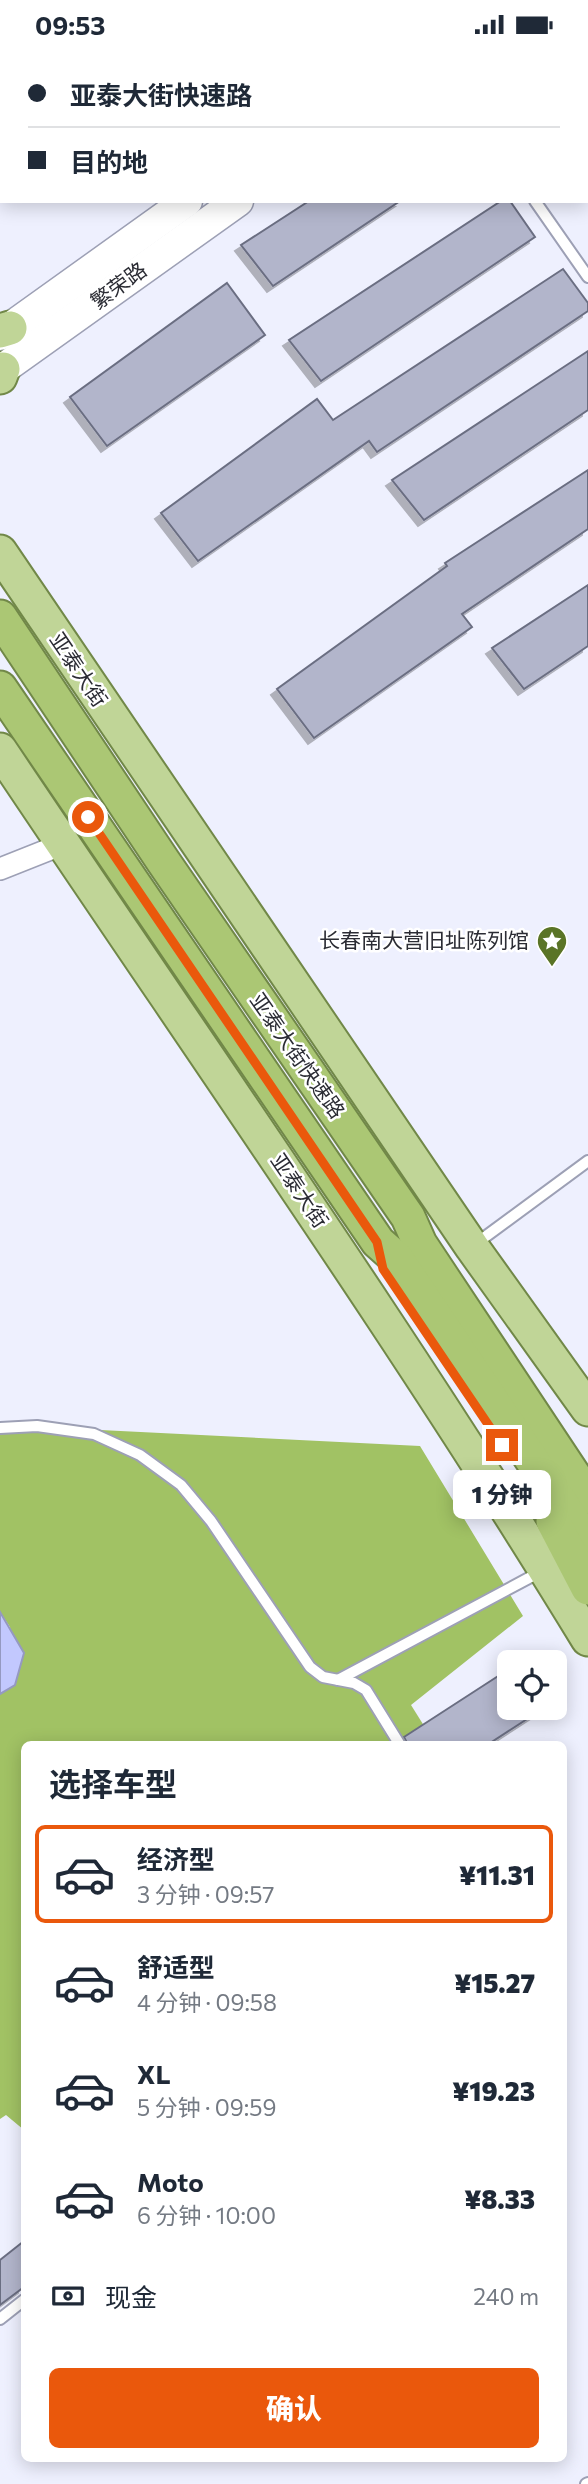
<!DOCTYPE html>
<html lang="zh">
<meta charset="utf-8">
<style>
:root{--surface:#fff;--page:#f2f2f3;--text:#1f2937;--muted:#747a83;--line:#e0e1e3;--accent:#ea580c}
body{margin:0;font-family:Commissioner,"Noto Sans SC",sans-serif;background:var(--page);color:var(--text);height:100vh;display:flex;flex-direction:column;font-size:26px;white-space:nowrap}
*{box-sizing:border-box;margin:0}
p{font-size:23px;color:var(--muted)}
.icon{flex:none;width:38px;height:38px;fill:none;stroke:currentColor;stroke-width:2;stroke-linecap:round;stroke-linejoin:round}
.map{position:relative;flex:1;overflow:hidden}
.sheet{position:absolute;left:21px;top:1692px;width:546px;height:721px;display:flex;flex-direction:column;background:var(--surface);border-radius:10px;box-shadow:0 4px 18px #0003}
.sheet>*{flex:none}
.banner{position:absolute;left:0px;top:0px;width:588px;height:154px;box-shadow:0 4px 18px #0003;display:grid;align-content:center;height:154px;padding:0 28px;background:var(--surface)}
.controls{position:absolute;left:497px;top:1601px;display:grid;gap:14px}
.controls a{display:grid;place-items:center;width:70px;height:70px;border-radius:10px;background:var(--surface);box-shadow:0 4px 18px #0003;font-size:35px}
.end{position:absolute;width:32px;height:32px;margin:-16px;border:9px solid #ea580c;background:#fff;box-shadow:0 0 0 4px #fff}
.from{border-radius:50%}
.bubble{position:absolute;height:49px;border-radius:10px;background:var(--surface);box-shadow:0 4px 18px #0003;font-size:23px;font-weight:800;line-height:49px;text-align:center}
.banner b{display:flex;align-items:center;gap:24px;height:66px;font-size:26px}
.banner b+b{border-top:2px solid var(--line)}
.banner i{width:18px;height:18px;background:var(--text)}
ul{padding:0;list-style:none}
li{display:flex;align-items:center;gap:21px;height:98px;margin:0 14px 10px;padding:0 14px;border:4px solid transparent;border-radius:10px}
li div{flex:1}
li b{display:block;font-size:26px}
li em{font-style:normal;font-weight:800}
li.on{border-color:var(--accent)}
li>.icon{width:63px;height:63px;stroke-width:1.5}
h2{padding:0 28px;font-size:32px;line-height:84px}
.pay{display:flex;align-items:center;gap:18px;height:77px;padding:0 28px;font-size:26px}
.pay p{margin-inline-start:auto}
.primary-button{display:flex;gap:14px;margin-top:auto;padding:14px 28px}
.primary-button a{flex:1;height:80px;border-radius:10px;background:var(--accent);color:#fff;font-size:28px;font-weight:800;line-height:80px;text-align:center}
.status{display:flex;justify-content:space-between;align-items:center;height:49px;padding:0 35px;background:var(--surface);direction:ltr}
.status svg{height:19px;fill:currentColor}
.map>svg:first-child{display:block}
.forest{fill:#a1c264}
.water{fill:#c2c8fe;stroke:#9599c1;stroke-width:2}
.building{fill:#b2b5cb;stroke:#6b6e82;stroke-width:2;filter:url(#shadow)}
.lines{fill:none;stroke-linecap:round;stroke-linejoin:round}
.service-casing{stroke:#9da0b5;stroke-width:14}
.minor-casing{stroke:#9da0b5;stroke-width:24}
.secondary-casing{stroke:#9da0b5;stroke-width:33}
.primary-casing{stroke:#718848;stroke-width:37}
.trunk-casing{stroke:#718848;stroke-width:37}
.service{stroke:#fff;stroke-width:10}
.minor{stroke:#fff;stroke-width:21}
.secondary{stroke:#fff;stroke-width:30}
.primary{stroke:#c0d597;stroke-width:33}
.trunk{stroke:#abc774;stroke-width:33}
.route{stroke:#ea580c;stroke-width:9}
.labels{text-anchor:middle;stroke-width:5;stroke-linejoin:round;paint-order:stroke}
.street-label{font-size:21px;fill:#2b2c34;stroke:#fff}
.poi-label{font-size:21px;fill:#2b2c34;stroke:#fff;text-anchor:end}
</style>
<div class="status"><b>09:53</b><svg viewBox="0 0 49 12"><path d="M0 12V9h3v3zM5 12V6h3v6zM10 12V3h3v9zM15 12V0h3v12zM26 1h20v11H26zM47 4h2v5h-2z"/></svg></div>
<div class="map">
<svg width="588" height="2435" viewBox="0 0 588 2435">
<defs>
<filter id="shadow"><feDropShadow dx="-6" dy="6" stdDeviation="0" flood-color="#0004"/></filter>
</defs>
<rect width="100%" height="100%" fill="#eef0fe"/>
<polygon class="forest" points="0,1376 420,1397 523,1567 411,1656 436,1696 24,1696 24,2081 6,2066 0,2070 0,1645 15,1636 10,1578 0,1563"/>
<polygon class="water" points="0,1563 24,1604 15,1636 0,1645"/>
<g class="building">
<polygon points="309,152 400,152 273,237 241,196"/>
<polygon points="501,152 510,152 535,188 321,332 289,291"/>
<polygon points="563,220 588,254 588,262 377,403 369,392 198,512 161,464 317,350 333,371"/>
<polygon points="227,234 265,286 107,397 70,348"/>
<polygon points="588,302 588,361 424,471 392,431"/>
<polygon points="588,421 588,480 462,565 472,578 314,689 277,640 447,517 445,514"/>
<polygon points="588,536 588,597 524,640 492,599"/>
<polygon points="509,1620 509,1659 544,1659 487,1696 408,1696 404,1688"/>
<polygon points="24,2192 24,2238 0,2256 0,2211"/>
</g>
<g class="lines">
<g class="service-casing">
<g id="service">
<polyline points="429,0 430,2"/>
<polyline points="40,2 42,0"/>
<polyline points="0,30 2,29"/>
<polyline points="535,152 588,228"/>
<polyline points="474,1196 588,1112"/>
<polyline points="0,1379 37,1377 94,1385 140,1406 181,1436 211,1472 310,1618 323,1628 354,1634 366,1641 400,1696"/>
<polyline points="338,1631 542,1522"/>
<polyline points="0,2270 24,2251"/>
<polyline points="586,2435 588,2434"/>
</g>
</g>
<g class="minor-casing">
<polyline id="minor" points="0,820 63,795"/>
</g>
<g class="secondary-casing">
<g id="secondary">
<polyline points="396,2 398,0"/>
<polyline points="449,2 451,0"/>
<polyline points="0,286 187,152"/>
<polyline points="0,322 238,152"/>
</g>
</g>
<g class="primary-casing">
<g id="primary">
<polyline points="0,282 10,279"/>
<polyline points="0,328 3,320"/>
<polyline points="0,503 472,1198 588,1360"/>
<path d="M0,701C198,997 403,1287 588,1590"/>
</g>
</g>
<g class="trunk-casing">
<g id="trunk">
<polyline points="0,568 163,812 408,1168 420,1195 588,1448"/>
<polyline points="0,639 378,1193 396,1209 588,1494"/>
<polyline points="553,1472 588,1539"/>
</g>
</g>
<use href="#service" class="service"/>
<use href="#minor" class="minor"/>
<use href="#secondary" class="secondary"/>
<use href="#primary" class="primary"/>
<use href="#trunk" class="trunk"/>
</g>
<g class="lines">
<polyline class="route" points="88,768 377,1193 383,1220 502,1396"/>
</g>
<defs>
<g id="sight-pin" transform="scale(1.575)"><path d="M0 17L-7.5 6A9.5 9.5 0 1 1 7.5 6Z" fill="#5a7426" stroke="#fff"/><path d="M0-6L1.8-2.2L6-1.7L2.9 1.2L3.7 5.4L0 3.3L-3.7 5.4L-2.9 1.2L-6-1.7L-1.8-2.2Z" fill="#fff"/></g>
</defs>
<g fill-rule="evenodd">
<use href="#sight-pin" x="552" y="892"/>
</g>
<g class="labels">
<g class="street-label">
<text transform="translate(119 237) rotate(-36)" y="7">繁荣路</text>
<text transform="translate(78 621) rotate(56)" y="7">亚泰大街</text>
<text transform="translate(297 1007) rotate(55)" y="7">亚泰大街快速路</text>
<text transform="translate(299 1142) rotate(56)" y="7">亚泰大街</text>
</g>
<g class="poi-label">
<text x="529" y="899">长春南大营旧址陈列馆</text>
</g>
</g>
</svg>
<div class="controls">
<a><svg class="icon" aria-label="locate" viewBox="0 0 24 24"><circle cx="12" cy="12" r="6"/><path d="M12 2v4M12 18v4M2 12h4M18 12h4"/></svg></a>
</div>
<i class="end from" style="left:88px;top:768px"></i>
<i class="end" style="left:502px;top:1396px"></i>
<div class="bubble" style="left:453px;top:1421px;width:98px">1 分钟</div>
<div class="banner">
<b><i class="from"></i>亚泰大街快速路</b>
<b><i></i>目的地</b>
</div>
<section class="sheet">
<h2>选择车型</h2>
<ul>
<li class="on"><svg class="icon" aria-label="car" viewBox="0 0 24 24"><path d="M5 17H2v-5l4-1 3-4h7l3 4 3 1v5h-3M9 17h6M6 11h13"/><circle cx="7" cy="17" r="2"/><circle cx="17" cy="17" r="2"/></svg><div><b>经济型</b><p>3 分钟 · 09:57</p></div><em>¥11.31</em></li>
<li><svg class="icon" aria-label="car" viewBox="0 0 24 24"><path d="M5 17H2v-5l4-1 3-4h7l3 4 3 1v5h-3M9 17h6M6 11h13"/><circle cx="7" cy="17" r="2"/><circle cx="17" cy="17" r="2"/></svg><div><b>舒适型</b><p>4 分钟 · 09:58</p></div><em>¥15.27</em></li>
<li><svg class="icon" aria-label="car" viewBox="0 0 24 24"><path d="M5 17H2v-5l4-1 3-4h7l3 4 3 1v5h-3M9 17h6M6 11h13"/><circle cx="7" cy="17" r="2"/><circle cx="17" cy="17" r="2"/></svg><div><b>XL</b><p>5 分钟 · 09:59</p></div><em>¥19.23</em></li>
<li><svg class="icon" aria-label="car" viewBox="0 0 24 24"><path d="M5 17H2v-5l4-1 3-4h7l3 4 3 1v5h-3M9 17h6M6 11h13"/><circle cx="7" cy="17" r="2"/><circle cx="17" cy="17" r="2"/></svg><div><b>Moto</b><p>6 分钟 · 10:00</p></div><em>¥8.33</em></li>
</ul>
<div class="pay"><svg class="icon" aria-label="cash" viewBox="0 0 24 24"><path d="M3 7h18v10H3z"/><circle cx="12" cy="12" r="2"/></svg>现金<p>240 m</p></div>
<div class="primary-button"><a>确认</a></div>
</section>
</div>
